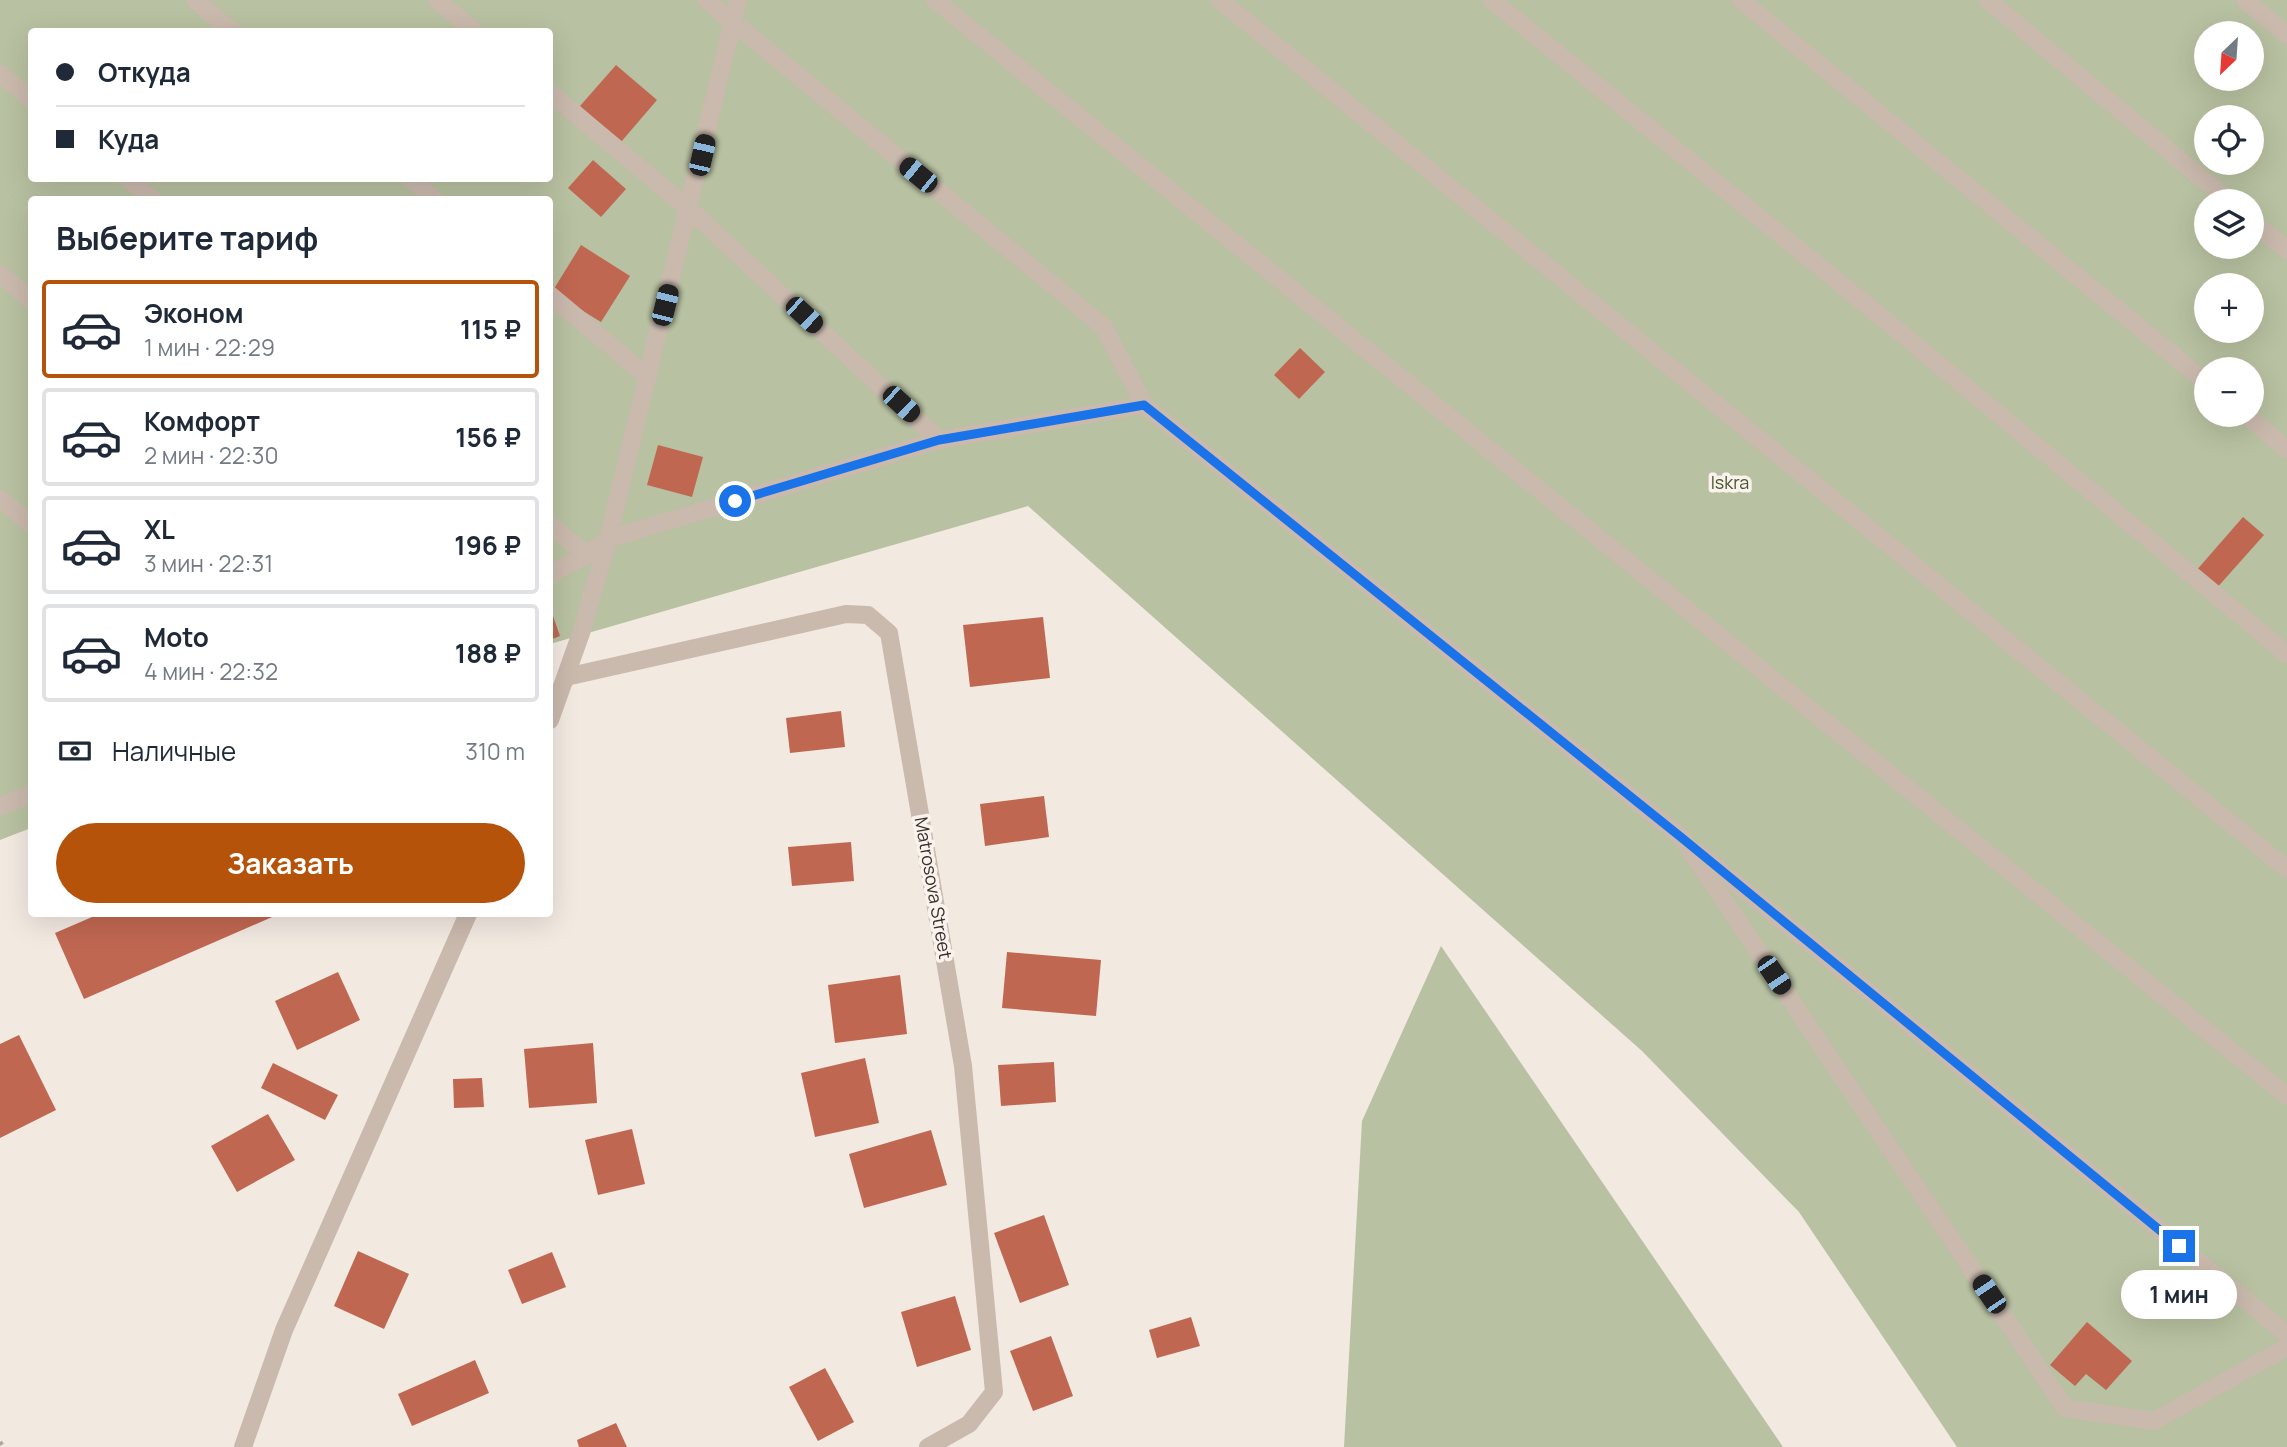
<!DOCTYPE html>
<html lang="ru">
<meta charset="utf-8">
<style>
:root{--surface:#fff;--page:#f6f6f7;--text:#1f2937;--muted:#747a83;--line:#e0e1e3;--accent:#b45309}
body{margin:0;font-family:Manrope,sans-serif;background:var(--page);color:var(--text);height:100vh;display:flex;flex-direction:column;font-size:26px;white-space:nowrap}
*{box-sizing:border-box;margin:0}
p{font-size:23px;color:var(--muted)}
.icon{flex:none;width:38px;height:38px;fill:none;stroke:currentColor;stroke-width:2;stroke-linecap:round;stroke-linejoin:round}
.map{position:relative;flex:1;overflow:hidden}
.side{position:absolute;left:28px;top:196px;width:525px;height:721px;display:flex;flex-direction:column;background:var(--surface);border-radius:7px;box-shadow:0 7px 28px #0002}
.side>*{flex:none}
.guide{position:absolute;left:28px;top:28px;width:525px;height:154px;border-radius:7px;box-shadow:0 7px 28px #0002;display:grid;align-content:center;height:154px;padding:0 28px;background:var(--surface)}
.needle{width:46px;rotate:205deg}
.tools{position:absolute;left:2194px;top:21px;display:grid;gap:14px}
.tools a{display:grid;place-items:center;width:70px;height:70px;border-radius:50%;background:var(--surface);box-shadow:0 7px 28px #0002;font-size:35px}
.end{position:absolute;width:32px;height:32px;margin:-16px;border:9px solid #1a73e8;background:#fff;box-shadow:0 0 0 4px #fff}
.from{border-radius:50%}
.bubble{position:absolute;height:49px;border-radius:24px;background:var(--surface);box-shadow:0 7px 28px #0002;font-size:23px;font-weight:700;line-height:49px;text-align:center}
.car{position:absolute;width:21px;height:42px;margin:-21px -10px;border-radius:9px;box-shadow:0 0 5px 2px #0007;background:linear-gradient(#222 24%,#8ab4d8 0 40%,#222 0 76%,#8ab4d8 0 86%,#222 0)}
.guide b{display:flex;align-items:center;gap:24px;height:66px;font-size:26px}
.guide b+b{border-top:2px solid var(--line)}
.guide i{width:18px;height:18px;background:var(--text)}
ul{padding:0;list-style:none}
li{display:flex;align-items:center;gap:21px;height:98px;margin:0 14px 10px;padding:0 14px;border:4px solid var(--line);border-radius:7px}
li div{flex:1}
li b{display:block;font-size:26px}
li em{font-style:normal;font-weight:700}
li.on{border-color:var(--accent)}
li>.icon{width:63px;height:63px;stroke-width:1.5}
h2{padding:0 28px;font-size:32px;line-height:84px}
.pay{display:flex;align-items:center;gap:18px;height:77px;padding:0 28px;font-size:26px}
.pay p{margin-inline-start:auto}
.cta{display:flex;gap:14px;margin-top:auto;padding:14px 28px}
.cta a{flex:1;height:80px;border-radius:42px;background:var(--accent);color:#fff;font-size:28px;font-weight:700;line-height:80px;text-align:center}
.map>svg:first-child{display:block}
.green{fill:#b8c1a1;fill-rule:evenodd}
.building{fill:#c06751}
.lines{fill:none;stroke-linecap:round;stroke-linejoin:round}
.path{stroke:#b6a397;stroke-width:4.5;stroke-dasharray:3.5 3.5;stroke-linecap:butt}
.minor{stroke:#cab9ad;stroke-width:18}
.route{stroke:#1a73e8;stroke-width:9}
.labels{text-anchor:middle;stroke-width:7;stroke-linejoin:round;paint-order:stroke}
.park-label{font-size:18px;fill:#4a5630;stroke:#faf3ed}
.street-label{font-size:18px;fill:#392f2b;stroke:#faf3ed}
</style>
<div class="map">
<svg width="2287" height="1447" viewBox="0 0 2287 1447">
<rect width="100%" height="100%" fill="#f2e9e1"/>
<g class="green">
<path d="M0,0H2287V1447H1957L1799,1212L1642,1051L1028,506L550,644V200H32L31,828L0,840ZM32,32H550V178H32ZM2207,33H2252V79H2207ZM2207,117H2252V163H2207ZM2207,201H2252V247H2207ZM2207,285H2252V331H2207ZM2207,369H2252V415H2207Z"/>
<polygon points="1441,946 1783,1447 1344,1447 1362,1121"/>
</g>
<g class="building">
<polygon points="616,65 657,100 621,142 580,106"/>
<polygon points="593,160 626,189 601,217 568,188"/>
<polygon points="581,245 630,276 601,322 552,292"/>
<polygon points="1300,348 1325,372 1299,399 1274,375"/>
<polygon points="658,445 703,457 692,497 647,485"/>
<polygon points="2243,517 2264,535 2215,590 2195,572"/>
<polygon points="552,613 560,636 550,640 550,614"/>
<polygon points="1043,617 1050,678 970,687 963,625"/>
<polygon points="841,711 845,747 790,753 786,718"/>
<polygon points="1044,796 1049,837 985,846 980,804"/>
<polygon points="851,842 854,881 792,886 788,847"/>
<polygon points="99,914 279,914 84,999 55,933"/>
<polygon points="1007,952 1101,960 1096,1016 1002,1008"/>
<polygon points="338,972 360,1020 297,1050 275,1001"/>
<polygon points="900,975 907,1034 835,1043 828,985"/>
<polygon points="19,1035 56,1110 0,1138 0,1044"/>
<polygon points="593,1043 597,1103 529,1108 524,1049"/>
<polygon points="865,1058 879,1123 815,1137 801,1073"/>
<polygon points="1054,1062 1056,1102 1001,1106 998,1065"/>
<polygon points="273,1063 338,1095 325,1120 261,1088"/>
<polygon points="482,1078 484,1107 454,1108 453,1079"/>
<polygon points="268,1114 295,1160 237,1192 211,1146"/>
<polygon points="632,1129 645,1184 598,1195 585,1140"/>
<polygon points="931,1130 947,1185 864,1208 849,1154"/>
<polygon points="1044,1215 1069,1285 1020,1303 994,1233"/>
<polygon points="358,1251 409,1274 384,1329 334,1306"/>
<polygon points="552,1252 566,1287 522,1304 508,1270"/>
<polygon points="955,1296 971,1350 917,1367 901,1312"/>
<polygon points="1191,1317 1200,1346 1157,1358 1149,1330"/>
<polygon points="2087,1322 2132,1361 2106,1390 2086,1374 2075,1386 2050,1365"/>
<polygon points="1051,1336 1073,1396 1033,1411 1010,1351"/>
<polygon points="475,1360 489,1393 412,1426 398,1394"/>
<polygon points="825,1368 854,1422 818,1441 789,1387"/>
<polygon points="616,1423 627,1447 579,1447 577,1440"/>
</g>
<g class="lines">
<polyline class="path" points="0,1442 3,1447"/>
<g class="minor">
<polyline points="195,0 233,32"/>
<polyline points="437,0 475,32"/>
<polyline points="706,0 1104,327 1144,405"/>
<polyline points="935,0 2287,1096"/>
<polyline points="1220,0 2287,869"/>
<polyline points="1492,0 1884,319 2287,654"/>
<polyline points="1741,0 2207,383"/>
<polyline points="1988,0 2229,201"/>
<polyline points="2245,0 2287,35"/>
<polyline points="0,74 32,100"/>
<polyline points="550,93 689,209 939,440"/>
<polyline points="127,178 153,200"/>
<polyline points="410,178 435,200"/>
<polyline points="2252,221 2287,250"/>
<polyline points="0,274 32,301"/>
<polyline points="550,295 648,377"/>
<polyline points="2246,415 2287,449"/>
<polyline points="0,499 32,525"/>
<polyline points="550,525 587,555"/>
<polyline points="550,574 587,555 608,539 939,440 1144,405 1682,838 2065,1408 2154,1421 2287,1347"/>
<polyline points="566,677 846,614 868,615 889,633 963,1066 994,1392 969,1424 928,1447"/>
<polyline points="550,720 581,633 608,539 738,0"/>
<polyline points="0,806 32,794"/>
<polyline points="1698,852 2287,1334"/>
<polyline points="243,1447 284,1330 468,914"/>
</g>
</g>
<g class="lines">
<polyline class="route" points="735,501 939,440 1144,405 1682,838 2179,1246"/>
</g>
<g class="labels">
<g class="park-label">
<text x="1730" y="489">Iskra</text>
</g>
<g class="street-label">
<text transform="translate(933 888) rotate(80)" y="6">Matrosova Street</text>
</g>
</g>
</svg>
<div class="tools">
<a><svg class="needle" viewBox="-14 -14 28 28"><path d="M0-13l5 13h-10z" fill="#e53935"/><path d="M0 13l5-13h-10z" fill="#747a83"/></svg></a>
<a><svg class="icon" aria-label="locate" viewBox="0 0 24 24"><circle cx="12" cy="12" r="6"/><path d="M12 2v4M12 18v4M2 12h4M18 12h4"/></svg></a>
<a><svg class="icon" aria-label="layers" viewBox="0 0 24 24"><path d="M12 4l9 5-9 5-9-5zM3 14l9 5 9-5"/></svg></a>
<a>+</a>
<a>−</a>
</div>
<i class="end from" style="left:735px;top:501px"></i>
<i class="end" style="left:2179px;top:1246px"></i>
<div class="bubble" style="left:2121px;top:1270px;width:116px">1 мин</div>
<i class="car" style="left:702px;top:155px;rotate:13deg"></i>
<i class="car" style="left:918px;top:175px;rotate:309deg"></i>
<i class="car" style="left:665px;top:305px;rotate:14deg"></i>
<i class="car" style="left:804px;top:315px;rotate:133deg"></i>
<i class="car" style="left:901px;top:404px;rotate:133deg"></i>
<i class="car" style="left:1774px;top:975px;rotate:146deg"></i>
<i class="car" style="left:1989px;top:1294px;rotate:326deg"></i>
<div class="guide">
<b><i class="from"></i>Откуда</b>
<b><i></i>Куда</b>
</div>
<section class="side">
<h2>Выберите тариф</h2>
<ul>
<li class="on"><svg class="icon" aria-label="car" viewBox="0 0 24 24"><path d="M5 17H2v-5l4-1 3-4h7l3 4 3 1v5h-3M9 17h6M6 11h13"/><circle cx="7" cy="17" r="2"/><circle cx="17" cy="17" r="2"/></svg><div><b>Эконом</b><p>1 мин · 22:29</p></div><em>115 ₽</em></li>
<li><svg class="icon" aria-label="car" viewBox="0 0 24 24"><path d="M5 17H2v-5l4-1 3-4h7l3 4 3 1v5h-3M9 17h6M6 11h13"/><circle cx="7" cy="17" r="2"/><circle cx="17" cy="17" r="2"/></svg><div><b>Комфорт</b><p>2 мин · 22:30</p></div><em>156 ₽</em></li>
<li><svg class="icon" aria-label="car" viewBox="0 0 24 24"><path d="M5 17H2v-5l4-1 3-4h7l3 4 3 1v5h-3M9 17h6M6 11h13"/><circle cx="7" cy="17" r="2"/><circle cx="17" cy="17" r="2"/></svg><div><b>XL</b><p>3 мин · 22:31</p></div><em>196 ₽</em></li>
<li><svg class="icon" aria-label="car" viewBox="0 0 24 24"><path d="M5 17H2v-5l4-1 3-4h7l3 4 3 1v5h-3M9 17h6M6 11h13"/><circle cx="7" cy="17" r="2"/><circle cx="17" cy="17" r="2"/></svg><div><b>Moto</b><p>4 мин · 22:32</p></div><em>188 ₽</em></li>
</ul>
<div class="pay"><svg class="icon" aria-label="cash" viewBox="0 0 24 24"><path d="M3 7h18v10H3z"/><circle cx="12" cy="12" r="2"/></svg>Наличные<p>310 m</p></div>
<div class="cta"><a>Заказать</a></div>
</section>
</div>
